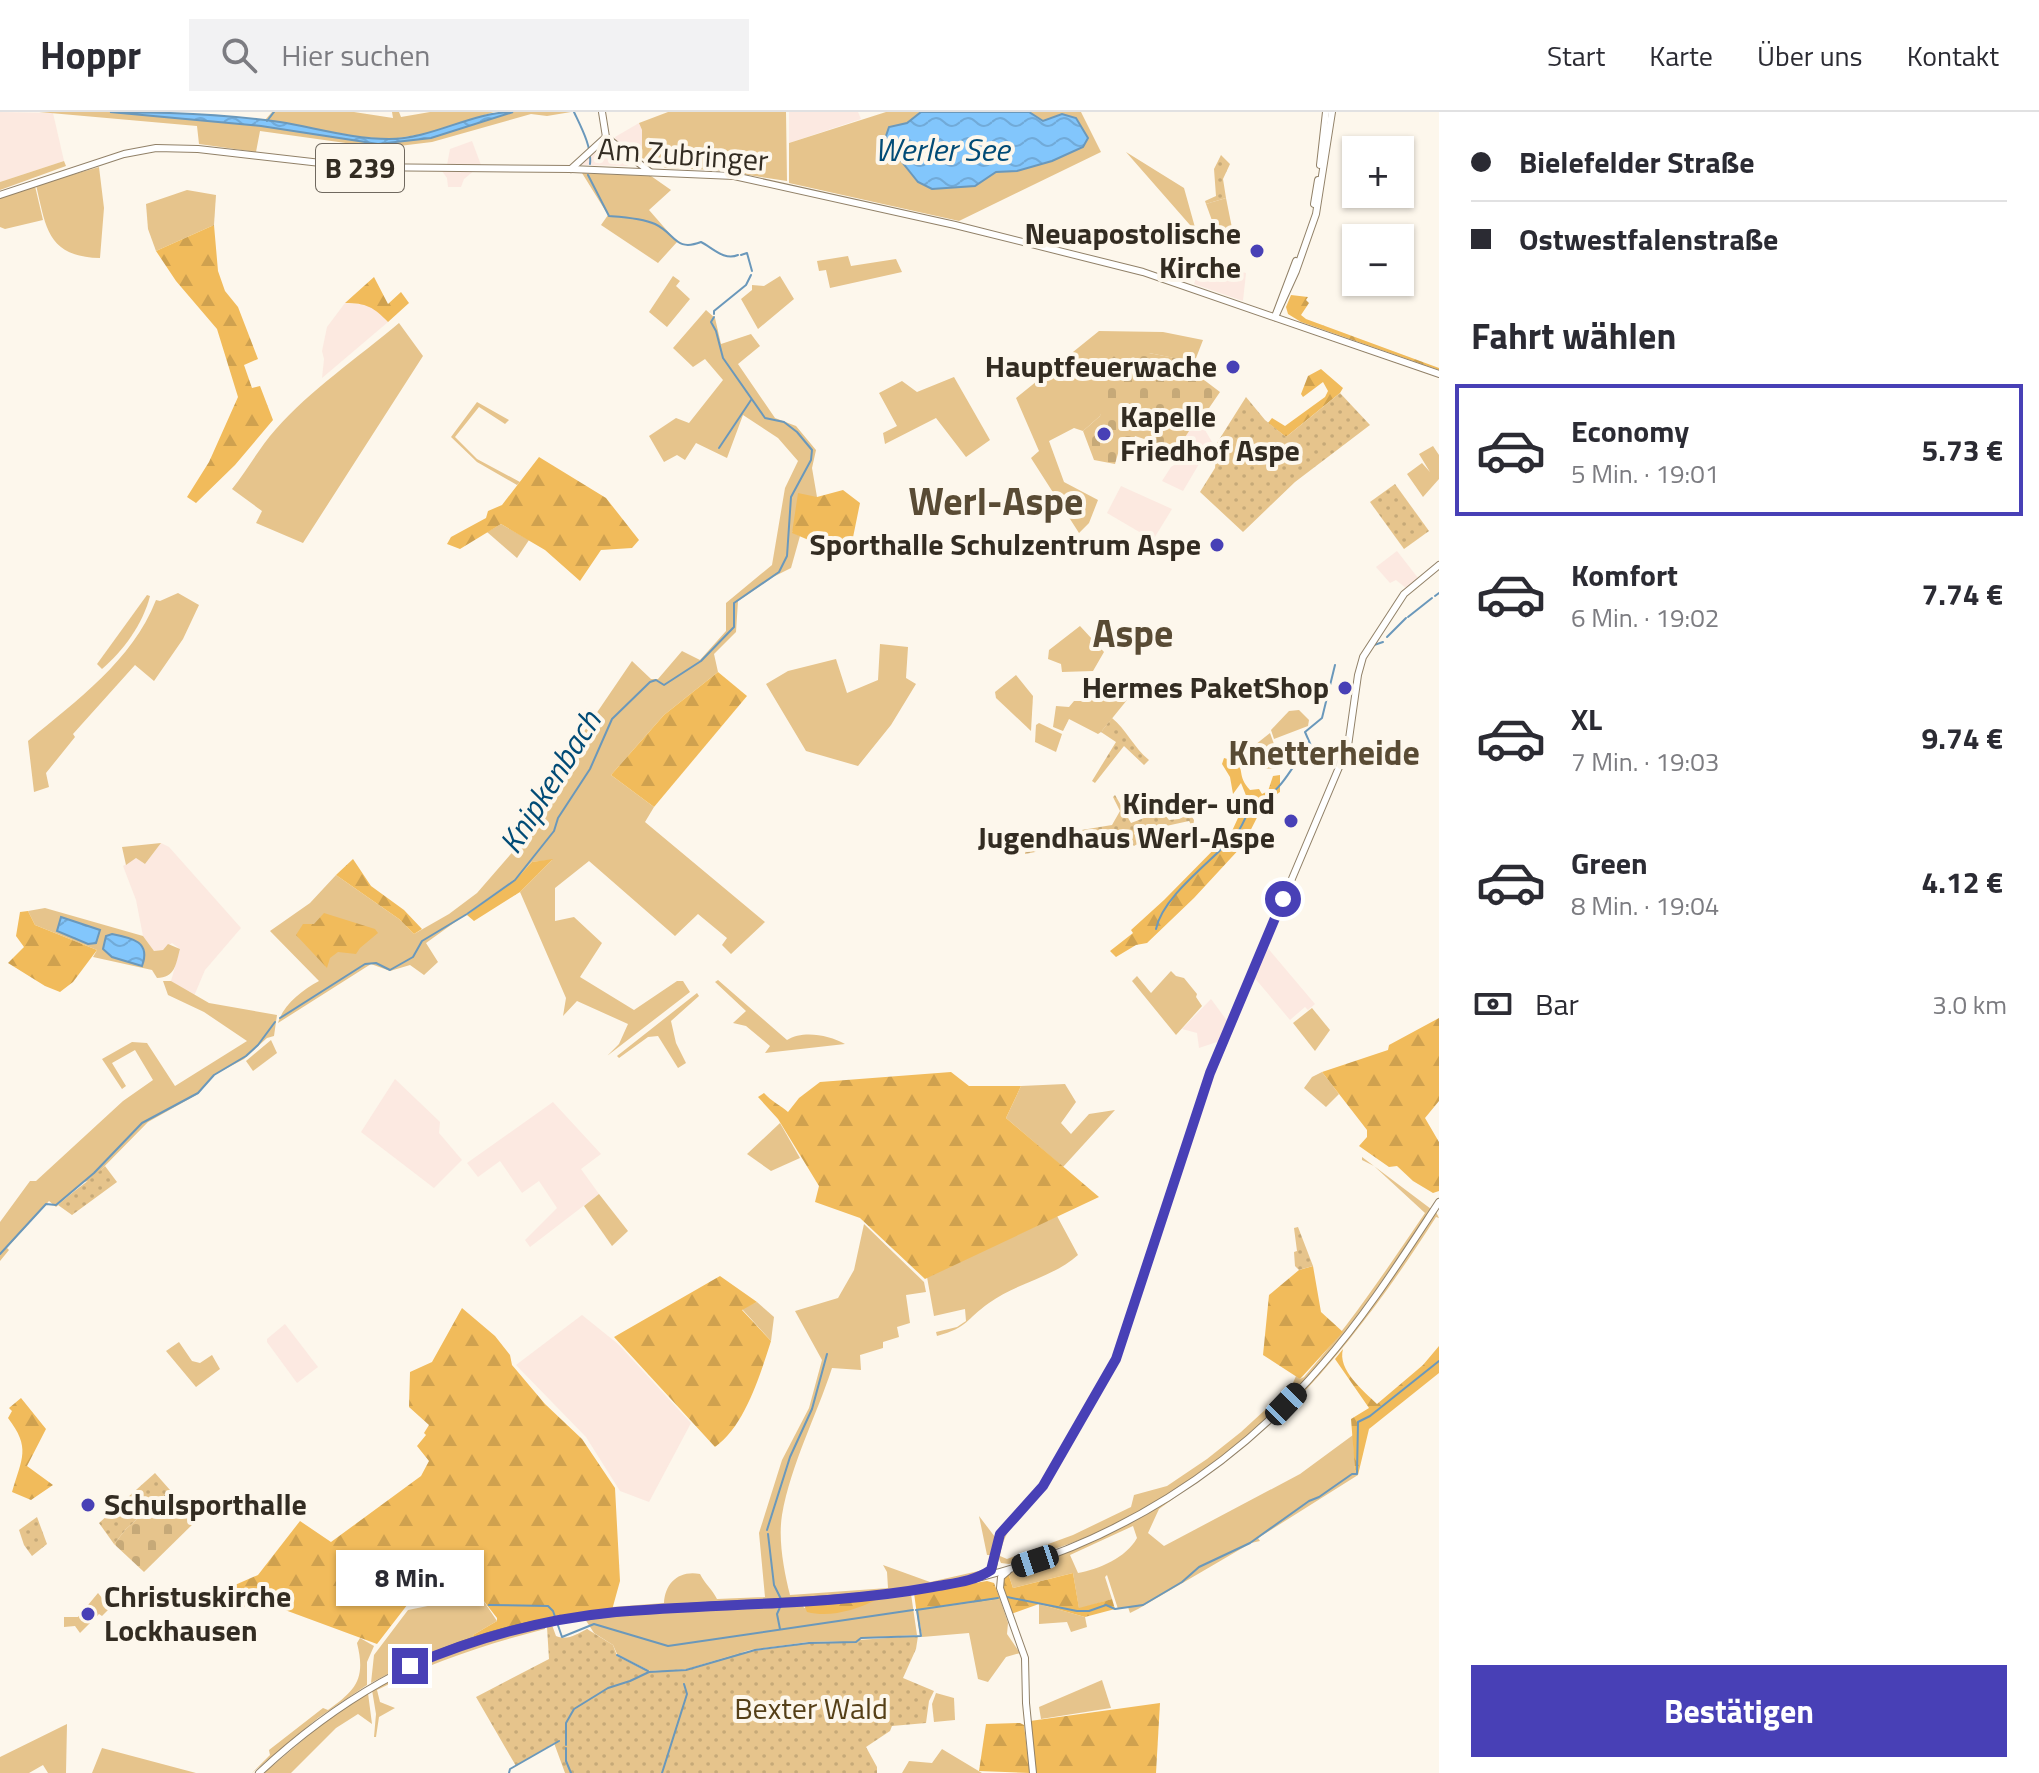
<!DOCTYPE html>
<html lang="de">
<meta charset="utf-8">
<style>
:root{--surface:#fff;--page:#f2f2f3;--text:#2b2b33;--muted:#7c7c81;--line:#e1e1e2;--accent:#4840b6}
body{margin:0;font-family:"Titillium Web",sans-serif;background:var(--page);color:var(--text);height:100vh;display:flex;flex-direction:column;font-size:30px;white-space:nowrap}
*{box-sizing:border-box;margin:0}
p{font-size:26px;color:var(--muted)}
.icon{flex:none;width:44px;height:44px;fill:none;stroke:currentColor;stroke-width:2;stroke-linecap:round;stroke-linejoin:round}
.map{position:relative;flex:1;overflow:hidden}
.panel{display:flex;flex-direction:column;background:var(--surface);width:600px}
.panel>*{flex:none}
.top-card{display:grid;align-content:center;height:176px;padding:0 32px;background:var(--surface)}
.tools{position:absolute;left:1342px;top:24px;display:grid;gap:16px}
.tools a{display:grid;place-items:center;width:72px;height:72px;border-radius:0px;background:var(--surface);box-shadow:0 2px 6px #0004;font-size:40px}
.end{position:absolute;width:36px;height:36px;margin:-18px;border:10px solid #4840b6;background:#fff;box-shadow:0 0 0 4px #fff}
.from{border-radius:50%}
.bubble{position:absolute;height:56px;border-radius:0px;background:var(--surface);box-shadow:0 2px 6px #0004;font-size:26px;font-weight:700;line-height:56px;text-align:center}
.car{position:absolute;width:24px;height:48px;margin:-24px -12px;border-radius:10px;box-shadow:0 0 6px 2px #0007;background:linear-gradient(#222 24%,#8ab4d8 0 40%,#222 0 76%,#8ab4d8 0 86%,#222 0)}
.top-card b{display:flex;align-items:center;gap:28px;height:76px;font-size:30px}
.top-card b+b{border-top:2px solid var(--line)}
.top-card i{width:20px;height:20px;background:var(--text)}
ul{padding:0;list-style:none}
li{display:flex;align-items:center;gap:24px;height:132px;margin:0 16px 12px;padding:0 16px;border:4px solid transparent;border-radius:0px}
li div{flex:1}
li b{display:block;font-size:30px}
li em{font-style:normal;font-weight:700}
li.on{border-color:var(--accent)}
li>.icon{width:72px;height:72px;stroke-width:1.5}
h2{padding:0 32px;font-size:36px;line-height:96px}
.pay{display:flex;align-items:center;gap:20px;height:88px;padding:0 32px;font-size:30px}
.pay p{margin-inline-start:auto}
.primary-button{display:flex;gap:16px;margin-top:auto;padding:16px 32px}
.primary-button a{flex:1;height:92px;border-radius:0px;background:var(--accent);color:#fff;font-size:32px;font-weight:700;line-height:92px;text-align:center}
header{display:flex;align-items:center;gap:48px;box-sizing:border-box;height:112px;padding:0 40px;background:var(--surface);border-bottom:2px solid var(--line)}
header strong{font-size:38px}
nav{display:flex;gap:44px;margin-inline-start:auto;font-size:28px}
.search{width:560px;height:72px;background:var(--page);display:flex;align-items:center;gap:20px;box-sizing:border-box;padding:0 28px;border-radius:0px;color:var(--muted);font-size:30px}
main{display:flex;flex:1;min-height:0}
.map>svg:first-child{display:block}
.commercial{fill:#fce9e1}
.industrial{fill:#fce9e0}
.green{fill:#e6c48c;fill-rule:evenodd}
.forest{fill:url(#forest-firs)}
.cemetery{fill:url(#cemetery-stones)}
.park{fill:url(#park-dots)}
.water{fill:url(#water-waves);stroke:#6a98bb;stroke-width:2}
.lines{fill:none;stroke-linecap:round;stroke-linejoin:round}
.stream{stroke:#6a98bb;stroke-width:2}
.major-casing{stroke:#918168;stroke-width:8}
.major{stroke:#fff;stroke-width:6}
.route{stroke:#4840b6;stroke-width:10}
.poi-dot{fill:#4840b6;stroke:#fdf7ec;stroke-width:3}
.labels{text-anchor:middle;stroke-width:8;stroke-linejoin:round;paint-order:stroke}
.shield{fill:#fdf7ec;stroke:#70695f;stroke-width:2}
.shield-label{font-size:28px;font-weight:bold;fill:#332c22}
.street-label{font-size:30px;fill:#332c22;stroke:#fdf7ec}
.poi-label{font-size:30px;font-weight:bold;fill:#332c22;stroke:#fdf7ec;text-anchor:end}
.park-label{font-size:30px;fill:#553f17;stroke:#fdf7ec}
.water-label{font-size:32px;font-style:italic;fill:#014b76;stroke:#fdf7ec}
.quarter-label{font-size:34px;font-weight:bold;fill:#594b34;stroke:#fdf7ec}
.district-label{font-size:38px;font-weight:bold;fill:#594b34;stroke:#fdf7ec}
</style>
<header>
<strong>Hoppr</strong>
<div class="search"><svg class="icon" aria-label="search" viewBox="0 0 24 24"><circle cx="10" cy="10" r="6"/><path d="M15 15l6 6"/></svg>Hier suchen</div>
<nav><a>Start</a><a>Karte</a><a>Über uns</a><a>Kontakt</a></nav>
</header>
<main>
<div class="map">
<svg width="1439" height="1661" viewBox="0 0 1439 1661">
<defs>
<pattern id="forest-firs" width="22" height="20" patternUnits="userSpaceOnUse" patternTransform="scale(2)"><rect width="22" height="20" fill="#f1bb5b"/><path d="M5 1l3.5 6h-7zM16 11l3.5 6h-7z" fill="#cfa14f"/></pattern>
<pattern id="cemetery-stones" width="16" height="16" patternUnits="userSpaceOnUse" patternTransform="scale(2)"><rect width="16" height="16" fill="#e6c48c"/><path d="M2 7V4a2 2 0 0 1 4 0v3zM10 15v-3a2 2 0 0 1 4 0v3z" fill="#c6a978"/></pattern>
<pattern id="park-dots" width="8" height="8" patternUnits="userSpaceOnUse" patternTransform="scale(2)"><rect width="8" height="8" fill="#e6c48c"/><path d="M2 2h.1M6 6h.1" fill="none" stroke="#c6a978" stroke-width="1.8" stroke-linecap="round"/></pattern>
<pattern id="water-waves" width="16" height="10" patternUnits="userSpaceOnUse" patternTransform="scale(2)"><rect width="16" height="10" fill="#82c6fc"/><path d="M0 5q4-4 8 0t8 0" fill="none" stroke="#71aad8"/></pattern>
</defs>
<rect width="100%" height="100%" fill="#fdf7ec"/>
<g class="commercial">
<polygon points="789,0 858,0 861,7 789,31"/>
<polygon points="639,11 642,18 642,46 633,43 616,30 615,25"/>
<polygon points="472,29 481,53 464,67 461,75 448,75 447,66 442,59 447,53 450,37"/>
<polygon points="605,32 611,32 634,49 627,54 581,53"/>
<polygon points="1202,148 1246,161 1243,189 1194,172"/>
<polygon points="1198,306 1212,330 1183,379 1162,369 1171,355 1182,348 1176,339"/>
<polygon points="1397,439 1418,466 1406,476 1396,468 1390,471 1376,455"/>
<polygon points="1266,834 1315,892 1308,898 1305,895 1290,908 1253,864"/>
<polygon points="1211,887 1228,910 1220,929 1199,936 1197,921 1182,917"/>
<polygon points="395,967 440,1010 439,1021 462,1048 434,1076 361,1020"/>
<polygon points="553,990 601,1042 581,1057 599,1082 530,1135 525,1128 557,1096 539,1069 522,1081 500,1049 478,1065 467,1051"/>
<polygon points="285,1212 318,1255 297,1271 267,1230 267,1227"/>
</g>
<g class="industrial">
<polygon points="0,0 53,1 64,49 0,70"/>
<polygon points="345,191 368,192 375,196 388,210 322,266 324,247 322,239 327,215"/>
<polygon points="1121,374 1172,397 1153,428 1107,401"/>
<polygon points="161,731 169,735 241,816 205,858 194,884 171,869 180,837 172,831 163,838 154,839 143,824 136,788 123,754 136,746 145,752"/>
<polygon points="582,1203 618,1232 691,1311 649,1390 620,1379 586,1325 516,1253"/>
</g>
<g class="green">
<polygon points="39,0 110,0 261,14 378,32 431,26 513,0 571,0 547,4 531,2 432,30 391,35 360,33 260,19 256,40 199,32 197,14"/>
<polygon points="272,0 354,0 393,6 392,0 399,0 401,5 430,0 494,0 430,21 391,27 361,25 265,8"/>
<polygon points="668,0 786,0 787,69 715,58 666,56 642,46 642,18 639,11"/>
<polygon points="886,0 921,0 907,11 889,15 890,35 918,70 932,77 975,74 996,60 1017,59 1062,2 1043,9 1029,0 1081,0 1101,40 959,109 789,71 789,31"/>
<polygon points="1126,40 1184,76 1196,119 1208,118 1208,121 1197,121"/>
<polygon points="64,49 66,54 0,78 0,70"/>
<path d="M99,55L104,96L100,146C47,145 46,115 36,73Z"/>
<polygon points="582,61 651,64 671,78 649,98 677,130 658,151 601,113 608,103"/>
<polygon points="35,74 43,108 5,117 0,115 0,85"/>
<polygon points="187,78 216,83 214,113 156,139 148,117 146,92"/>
<polygon points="1226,86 1232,116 1218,117 1214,114 1206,92"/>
<polygon points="848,144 851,154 896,147 902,160 830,176 826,158 819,159 817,149"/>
<polygon points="673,164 680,169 676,174 690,187 667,215 649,200"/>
<polygon points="780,164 794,187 758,217 741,187 752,178 752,173 764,174"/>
<path d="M706,198L715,206L721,232L751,222L760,234L738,252L775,306L796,314L816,338L812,356L817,385L792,420L800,424L791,456L773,465L738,489L736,520L714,542L718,560L664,603L611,663L654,695L645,710L765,810L731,842L722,833L727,826L698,802L675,824L589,749L555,776V809L574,805L602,831L580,865L634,898L677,869H683L690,880L607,944L619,932L628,912L577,889L563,904L566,886L520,780L552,748L532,750L519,764L426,831L438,850L424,863L410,853L390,859L371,852L278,911C283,893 302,878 319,869L270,819L310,791L336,763L399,807L414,822L449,802L477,781L535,714L563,669L583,621L632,549L651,567H658L682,539L700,548L726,519V491L772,453L785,376L798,349L778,326L743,303L727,346L696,331L685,348L677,343L664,350L649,324L676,306L689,311L723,268L705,247L693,255L673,236Z"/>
<path d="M399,211L423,244L303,431L256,411L262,399L232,377C248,357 259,336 276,317C309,279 360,244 399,211Z"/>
<polygon points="1099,219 1163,220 1203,228 1191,259 1174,246 1149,241 1103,297 1100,304 1083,319 1074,316 1049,329 1064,370 1098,388 1089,411 1079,421 1031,346 1039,339 1016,286"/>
<polygon points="954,265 990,328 966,345 936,306 885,332 883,321 897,314 879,281 902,269 917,280"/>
<polygon points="477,290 509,308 505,312 479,295 455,325 477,347 520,370 517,373 477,350 451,325"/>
<polygon points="1433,334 1439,343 1439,367 1423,385 1407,362 1422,351 1430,360 1419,342"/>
<polygon points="501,412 529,428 517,446 487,420"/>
<path d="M178,481L199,493L183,527L154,569L135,553L73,622L75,625L46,661L49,675L34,680L28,629C77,588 132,549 156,488L160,489Z"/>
<path d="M147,483L150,484C143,512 123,539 102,557L97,552Z"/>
<polygon points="1080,514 1104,540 1093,559 1062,560 1061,552 1048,547 1049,538"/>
<polygon points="880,532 908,535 906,566 916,572 891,613 858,654 806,639 766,572 788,559 836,547 847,581 878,568"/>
<polygon points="1016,563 1033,584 1031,619 996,586 995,580"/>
<polygon points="1100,570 1127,588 1101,620 1098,622 1069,607 1063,619 1053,615 1056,594 1069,595 1074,589 1090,589"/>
<polygon points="1299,598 1309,608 1308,614 1274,627 1271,618 1289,599"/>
<polygon points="1039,611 1062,622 1056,640 1035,630 1036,613"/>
<polygon points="1270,621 1278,643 1279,656 1263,657 1262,654 1254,655 1243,648 1240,652 1236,648"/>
<polygon points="161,731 145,752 136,746 126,753 122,735"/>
<path d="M45,796L143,824L154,839L163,838L168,832L180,837C176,852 175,866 157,866L152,858L93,845L97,838L35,813L28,799Z"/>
<polygon points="1171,859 1176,864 1184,866 1197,882 1196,885 1202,894 1176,923 1132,869 1137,864 1151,881"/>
<path d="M718,868L787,928C803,918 829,923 845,932L765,941L770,934L746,914L733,911L746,899L715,870Z"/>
<polygon points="163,869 171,869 209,891 277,903 274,924 267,926 244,947 214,963 198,982 148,1010 90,1069 83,1070 56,1095 49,1089 7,1136 9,1138 0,1149 0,1110 30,1069 36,1069 123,989 153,968 135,938 112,951 126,974 122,977 102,947 132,930 147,931 175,974 247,929 204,900 168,883"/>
<polygon points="697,881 699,884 671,909 676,931 686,951 678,956 658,924 648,925 619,946 617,944"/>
<polygon points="1312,896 1330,918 1315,939 1293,911"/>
<polygon points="271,928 277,941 253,959 246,949"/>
<polygon points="1322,960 1339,982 1326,995 1304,976 1312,965"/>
<polygon points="1065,972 1076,990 1061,1011 1071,1022 1089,1002 1115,998 1063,1055 1006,1006 1021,974"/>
<polygon points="780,1011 800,1046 771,1059 747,1042"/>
<path d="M1362,1045L1431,1097C1398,1145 1366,1195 1329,1240C1268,1315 1188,1377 1101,1419C1071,1433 1040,1441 1009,1452L1001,1451C991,1432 1008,1417 1019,1403H1021C1009,1416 1003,1426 1000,1444L1007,1447L1073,1423L1131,1395L1134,1383L1167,1374L1207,1347L1241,1320L1292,1273L1296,1264L1300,1267L1304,1265C1349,1214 1387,1157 1425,1101L1374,1054L1362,1048Z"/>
<polygon points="599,1082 628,1119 612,1134 584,1094"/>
<path d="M1436,1100L1439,1106L1436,1105C1392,1174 1346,1237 1289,1296L1361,1209Z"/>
<path d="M1057,1104L1078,1143C1052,1166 1016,1171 989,1191C965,1208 969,1215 937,1224L936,1220L957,1215L966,1209L965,1197L934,1204L927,1165Z"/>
<path d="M864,1112L924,1170L926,1180L906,1183L910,1211L897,1215L899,1225L883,1230V1236L860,1243L861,1258L832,1256C816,1305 791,1352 782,1403C778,1428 784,1459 790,1483L888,1476L887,1460L883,1453L930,1470L983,1458L988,1454L990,1443H987L979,1404L995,1425L990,1456C978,1465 958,1466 943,1469C835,1491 722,1488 612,1498V1495L664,1491C665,1471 679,1458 700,1462C705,1472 712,1477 717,1487L765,1485L759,1421L782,1348L809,1296L822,1248L795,1199L838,1186L854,1158Z"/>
<polygon points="757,1190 774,1205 771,1229 742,1197"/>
<polygon points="179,1230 192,1249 200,1251 212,1243 220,1257 196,1275 166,1239"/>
<path d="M1353,1323L1355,1358L1358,1363L1258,1426L1260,1429L1251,1431L1138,1497L1130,1501L1128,1495L1118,1497L1107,1463L1105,1465L1112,1487L1079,1497L1073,1461L1013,1476L1008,1461C1068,1442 1124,1418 1177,1384L1159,1397L1148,1421L1164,1434L1300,1362ZM1133,1414L1137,1426C1126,1446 1099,1457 1078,1461L1070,1443Z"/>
<polygon points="475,1460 483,1488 497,1509 473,1523 474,1525 414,1548 371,1571 374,1543 408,1498 462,1487 459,1471"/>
<polygon points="98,1481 110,1496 102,1504 99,1502 80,1521 75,1514 64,1515 64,1505 78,1505"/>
<polygon points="911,1482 917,1523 861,1526 856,1529 808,1530 750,1538 687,1557 650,1559 617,1542 613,1533 594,1521 585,1507 670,1499 803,1493 804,1496"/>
<polygon points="1000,1487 1008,1511 1007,1522 1020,1541 1006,1545 988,1570 978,1567 969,1521 922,1525 918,1498"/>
<polygon points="1039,1492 1085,1505 1087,1515 1071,1520 1067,1510 1039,1512"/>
<path d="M545,1514V1517C486,1532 432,1550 377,1578L380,1590L395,1596L379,1605L376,1625H374L376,1602L372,1578L457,1538Z"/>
<path d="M360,1526L374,1534L367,1550V1573L318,1606L252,1661L270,1643L269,1638L323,1596L328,1598C356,1578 366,1567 357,1531Z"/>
<polygon points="1102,1568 1111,1596 1041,1607 1039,1595"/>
<polygon points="368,1581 372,1612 358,1602 336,1616 291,1661 264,1661 323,1611"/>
<polygon points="936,1581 954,1586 955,1608 934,1610 932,1592"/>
<polygon points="67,1612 66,1661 48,1661 43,1653 29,1661 0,1661 0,1645"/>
<polygon points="102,1636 196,1661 92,1661"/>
<polygon points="942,1637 982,1661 902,1661 909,1649 932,1651"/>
</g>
<g class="forest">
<polygon points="214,113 218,159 225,179 238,195 258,247 244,253 252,276 260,274 273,308 235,353 196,391 187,385 209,350 238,285 217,217 176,169 156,139"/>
<path d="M374,165L388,192L401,180L409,191L388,210C374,195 366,191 345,191Z"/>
<polygon points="1291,183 1308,185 1306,188 1309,191 1301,203 1306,207 1439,256 1439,258 1301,210 1288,202 1286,195"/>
<polygon points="1321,257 1343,276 1340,281 1286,325 1268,311 1272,306 1285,314 1325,285 1328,279 1323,270 1303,285 1301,282 1308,264"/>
<polygon points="539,345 606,386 639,428 632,436 601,438 580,469 545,438 501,412 460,437 447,432 451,425 486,406 488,399 502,393"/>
<polygon points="843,378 860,391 849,445 792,421 798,381 817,385"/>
<polygon points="718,560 747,584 654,695 611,663 664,603"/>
<path d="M1224,646C1251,653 1233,660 1250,678L1259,677L1262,682L1268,679L1273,664L1280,663V680L1265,690L1243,733L1194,786L1147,831L1136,833L1116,845L1110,839L1133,821L1131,818L1164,788L1232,719L1243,695L1249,691L1241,671L1233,682L1230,665L1222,652Z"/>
<polygon points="353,747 371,774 404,798 422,817 414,822 399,807 336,763"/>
<polygon points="553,747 520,780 474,809 467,803 519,764 532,750"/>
<polygon points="28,799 35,813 97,838 73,870 60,880 45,874 8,851 24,835 16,824 20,800"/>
<polygon points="324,801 375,817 378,821 360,836 356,842 338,840 330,846 327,856 296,823 303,812 314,812"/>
<polygon points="1439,906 1439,989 1425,1006 1439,1030 1439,1079 1433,1081 1413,1069 1397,1054 1389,1055 1359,1034 1367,1025 1367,1018 1322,960 1388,938 1389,933"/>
<path d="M951,960L969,974H1021L1006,1006L1099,1085L925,1167L860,1106L815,1090L819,1074L778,1007L758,985L764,981C772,990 780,993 788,1000L799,986L820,970Z"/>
<polygon points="1313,1154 1321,1200 1343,1220 1300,1267 1263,1243 1269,1183 1299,1158"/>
<path d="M720,1164L757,1190L742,1198L771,1229C760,1263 745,1314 715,1335L614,1225Z"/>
<polygon points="462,1196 495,1224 510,1243 512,1253 545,1292 582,1327 615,1376 620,1469 612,1498 526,1511 474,1525 473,1523 497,1509 497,1506 483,1488 475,1460 448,1440 377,1532 266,1491 252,1490 243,1496 219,1480 258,1463 300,1409 331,1430 421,1364 429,1349 417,1334 426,1323 424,1321 429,1313 409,1295 410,1260 432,1250"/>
<path d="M1439,1234V1261L1369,1317L1358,1363L1355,1358L1351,1307L1369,1296L1335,1247L1343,1237C1337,1258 1364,1279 1377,1292L1423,1253Z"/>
<path d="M21,1286L46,1317L27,1354L53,1373L31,1388L12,1380C22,1346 31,1336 8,1306L12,1299L9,1296Z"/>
<polygon points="1008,1461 1013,1476 1073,1461 1079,1496 1112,1487 1115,1497 1085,1505 1039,1492 1011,1502 1002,1471"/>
<polygon points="987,1469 994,1471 1000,1487 919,1498 920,1525 914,1481"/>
<path d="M876,1486V1488C855,1498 830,1506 807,1500L804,1493Z"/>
<polygon points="1160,1591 1156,1661 1036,1661 1030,1609"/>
<polygon points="1020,1611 1024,1613 1030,1661 979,1659 986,1612"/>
</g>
<g class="cemetery">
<polygon points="1149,241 1175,246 1220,280 1207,299 1213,304 1204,317 1197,307 1176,339 1173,333 1166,334 1135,324 1129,341 1119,338 1115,352 1094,348 1083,319 1100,304 1112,246 1115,243"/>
<polygon points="170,1378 199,1406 144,1460 114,1432 126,1417"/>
</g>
<g class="park">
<polygon points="1221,43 1230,52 1223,67 1226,86 1206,92 1205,89 1216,84 1214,57"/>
<polygon points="1340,281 1370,313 1295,370 1243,420 1200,380 1215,356 1217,331 1246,285 1265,308 1286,325"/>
<polygon points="1395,372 1429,419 1404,437 1370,390"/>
<path d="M1112,606C1126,617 1134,636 1149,648L1144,653L1124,634L1095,671L1092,669L1116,630L1101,620Z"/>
<polygon points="1115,683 1131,711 1162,699 1169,708 1179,707 1190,702 1194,708 1193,716 1189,709 1134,721 1139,731 1134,734 1122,723 1025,742 1027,727 1112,713 1120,699 1113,685"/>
<path d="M105,1054L117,1070L72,1103L58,1093C74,1078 90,1069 105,1054Z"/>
<polygon points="1298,1115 1313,1154 1299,1158 1295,1154 1294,1140 1297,1139 1294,1116"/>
<polygon points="155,1361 170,1378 126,1417 114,1432 99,1411"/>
<polygon points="37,1405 47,1432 32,1444 24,1433 19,1418"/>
<path d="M552,1513L556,1524C567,1529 577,1522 587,1517L613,1533L617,1544L649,1560L668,1557L686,1558L739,1541L812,1531L918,1524L916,1537L903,1566L934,1579L929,1589L926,1611L892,1614L890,1619L866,1635L877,1655V1661H565L554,1631L516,1654L476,1585L549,1547L547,1515Z"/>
</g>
<g class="water">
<path d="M110,0C167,0 224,2 280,10C316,16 353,27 389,27C432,27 471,0 513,0L431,26L378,32L261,14Z"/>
<polygon points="921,0 1029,0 1043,9 1062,2 1076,6 1088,26 1083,35 1052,49 1017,59 996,60 975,74 932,77 918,70 890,35 886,24 889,15 907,11"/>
<polygon points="61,805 100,818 96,831 88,832 57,819"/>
<path d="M112,822C133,826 151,830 142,854L112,845L103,837L106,824Z"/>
</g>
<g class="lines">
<g class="stream">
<path d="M574,0C581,15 592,35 590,52"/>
<polyline points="267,9 274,0"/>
<path d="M588,63L609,104C623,105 642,106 655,112C676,122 675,140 701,130C713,136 724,149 738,143"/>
<polyline points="741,143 747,141 752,159"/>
<polyline points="714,202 714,199 746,173 751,163"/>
<polyline points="719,336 751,288"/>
<polyline points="1435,484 1439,481"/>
<polyline points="1408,505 1432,486"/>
<polyline points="1387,525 1406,506"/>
<polyline points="1374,533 1383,530"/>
<path d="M1257,690C1289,676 1290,648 1312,636L1305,620L1322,606L1335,553"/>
<path d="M1156,817C1163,783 1214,748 1237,721C1243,713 1247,702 1251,693"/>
<polyline points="280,906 365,852 376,851 390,858 413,845 422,829 467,802 515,768 554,719 558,706 590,657 612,607 650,570 656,568 664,573 701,549 734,515 734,491 779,460 787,444 791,385 811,348 812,338 797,320 784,310 765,306 723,246 716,219 711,210 714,205"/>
<polyline points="0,1142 46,1092 56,1093 94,1061 142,1011 198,981 214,963 246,944 258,933 275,910"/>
<polyline points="767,1418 790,1345 812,1297 827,1242"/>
<polyline points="768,1422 774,1473 781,1487"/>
<polyline points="1007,1485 1077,1499 1089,1499 1106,1493 1115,1497 1143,1493 1182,1470 1199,1455 1250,1431 1309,1389 1319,1385 1352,1362 1357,1362 1358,1310 1370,1304 1439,1249"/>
<polyline points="489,1493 548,1494 553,1499 562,1525 594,1512 668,1534 913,1498"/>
<polyline points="916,1498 998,1486"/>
<polyline points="780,1517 777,1502 781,1493"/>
<polyline points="617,1543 648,1559"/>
<polyline points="566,1633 566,1611 574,1597 608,1576 630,1569 649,1560 686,1558 755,1538 809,1531 856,1530 861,1526 921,1524 917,1498"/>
<polyline points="566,1636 566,1649 571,1661"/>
<polyline points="509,1661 510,1657 559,1629"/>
<polyline points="662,1661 687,1582 684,1572"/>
</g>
<g class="major-casing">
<g id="major">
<polyline points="602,0 606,25 650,60"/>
<polyline points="1320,53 1326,0"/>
<polyline points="571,57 606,25"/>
<polyline points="0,83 124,42 156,36 198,37 356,55 571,57 734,64 955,113 1143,160 1439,262"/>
<polyline points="1314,92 1318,68"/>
<polyline points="1276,202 1296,149"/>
<polyline points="1275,205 1296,159 1316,102 1332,0"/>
<polyline points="1008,1459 1001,1465 1000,1476 1025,1546 1026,1591 1033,1661"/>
<polyline points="985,1462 993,1455 1000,1422 1043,1374 1116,1247 1210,961 1348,634 1358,563 1363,545 1404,482 1439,453"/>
<path d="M259,1661C335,1590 425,1536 528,1514C677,1482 833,1502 981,1465C1114,1432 1233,1357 1322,1253C1366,1203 1402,1146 1439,1090"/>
</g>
</g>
<use href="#major" class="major"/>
</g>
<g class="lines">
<path class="route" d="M410,1554C477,1525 544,1507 616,1500C721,1491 828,1494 933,1475C953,1471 973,1470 991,1458L1000,1422L1043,1374L1116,1247L1210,961L1283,787"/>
</g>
<g class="poi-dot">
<circle cx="1257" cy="139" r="8"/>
<circle cx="1233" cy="255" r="8"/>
<circle cx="1104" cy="322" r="8"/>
<circle cx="1217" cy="433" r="8"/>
<circle cx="1345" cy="576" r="8"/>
<circle cx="1291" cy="709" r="8"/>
<circle cx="88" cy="1393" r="8"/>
<circle cx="88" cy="1502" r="8"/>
</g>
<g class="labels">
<rect class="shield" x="316" y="32" width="88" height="48" rx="6"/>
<g class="shield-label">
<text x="360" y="66">B 239</text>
</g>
<g class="street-label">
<text transform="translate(683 43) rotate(4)" y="10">Am Zubringer</text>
</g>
<g class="poi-label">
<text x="1241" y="132">Neuapostolische<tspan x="1241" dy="34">Kirche</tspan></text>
<text x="1217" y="265">Hauptfeuerwache</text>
<text x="1120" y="315" text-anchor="start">Kapelle<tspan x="1120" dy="34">Friedhof Aspe</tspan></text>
<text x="1201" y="443">Sporthalle Schulzentrum Aspe</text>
<text x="1329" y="586">Hermes PaketShop</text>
<text x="1275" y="702">Kinder- und<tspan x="1275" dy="34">Jugendhaus Werl-Aspe</tspan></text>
<text x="104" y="1403" text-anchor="start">Schulsporthalle</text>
<text x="104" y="1495" text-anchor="start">Christuskirche<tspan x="104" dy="34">Lockhausen</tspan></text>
</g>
<g class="park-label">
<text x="811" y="1607">Bexter Wald</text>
</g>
<g class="water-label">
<text x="942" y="49">Werler See</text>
<text transform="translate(550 670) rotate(-58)" y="11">Knipkenbach</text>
</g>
<g class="quarter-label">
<text x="1324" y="653">Knetterheide</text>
</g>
<g class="district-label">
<text x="996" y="403">Werl-Aspe</text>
<text x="1133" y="535">Aspe</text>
</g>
</g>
</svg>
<div class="tools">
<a>+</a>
<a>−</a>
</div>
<i class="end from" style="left:1283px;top:787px"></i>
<i class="end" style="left:410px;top:1554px"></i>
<div class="bubble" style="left:336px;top:1438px;width:148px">8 Min.</div>
<i class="car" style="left:1286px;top:1292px;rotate:44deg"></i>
<i class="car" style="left:1035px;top:1449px;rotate:252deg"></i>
</div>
<section class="panel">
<div class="top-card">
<b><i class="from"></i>Bielefelder Straße</b>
<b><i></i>Ostwestfalenstraße</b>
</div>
<h2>Fahrt wählen</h2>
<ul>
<li class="on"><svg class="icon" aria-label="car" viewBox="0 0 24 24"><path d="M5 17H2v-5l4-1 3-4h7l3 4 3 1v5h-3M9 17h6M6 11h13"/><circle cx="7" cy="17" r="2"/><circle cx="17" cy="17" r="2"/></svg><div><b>Economy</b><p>5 Min. · 19:01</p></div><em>5.73 €</em></li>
<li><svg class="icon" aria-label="car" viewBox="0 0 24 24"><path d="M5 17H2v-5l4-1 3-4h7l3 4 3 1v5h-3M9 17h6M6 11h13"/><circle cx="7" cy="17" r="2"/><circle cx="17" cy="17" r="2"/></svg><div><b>Komfort</b><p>6 Min. · 19:02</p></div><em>7.74 €</em></li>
<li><svg class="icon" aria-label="car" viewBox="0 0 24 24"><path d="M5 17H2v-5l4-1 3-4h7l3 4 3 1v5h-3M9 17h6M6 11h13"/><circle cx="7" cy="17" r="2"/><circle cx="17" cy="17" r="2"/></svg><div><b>XL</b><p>7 Min. · 19:03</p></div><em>9.74 €</em></li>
<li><svg class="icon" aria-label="car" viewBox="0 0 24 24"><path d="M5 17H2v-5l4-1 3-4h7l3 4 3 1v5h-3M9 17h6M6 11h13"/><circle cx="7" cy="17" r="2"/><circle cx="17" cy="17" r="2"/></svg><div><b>Green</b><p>8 Min. · 19:04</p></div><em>4.12 €</em></li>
</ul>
<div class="pay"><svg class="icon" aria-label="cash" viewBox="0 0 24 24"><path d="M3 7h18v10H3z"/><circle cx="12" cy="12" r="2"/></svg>Bar<p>3.0 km</p></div>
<div class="primary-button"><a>Bestätigen</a></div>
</section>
</main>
